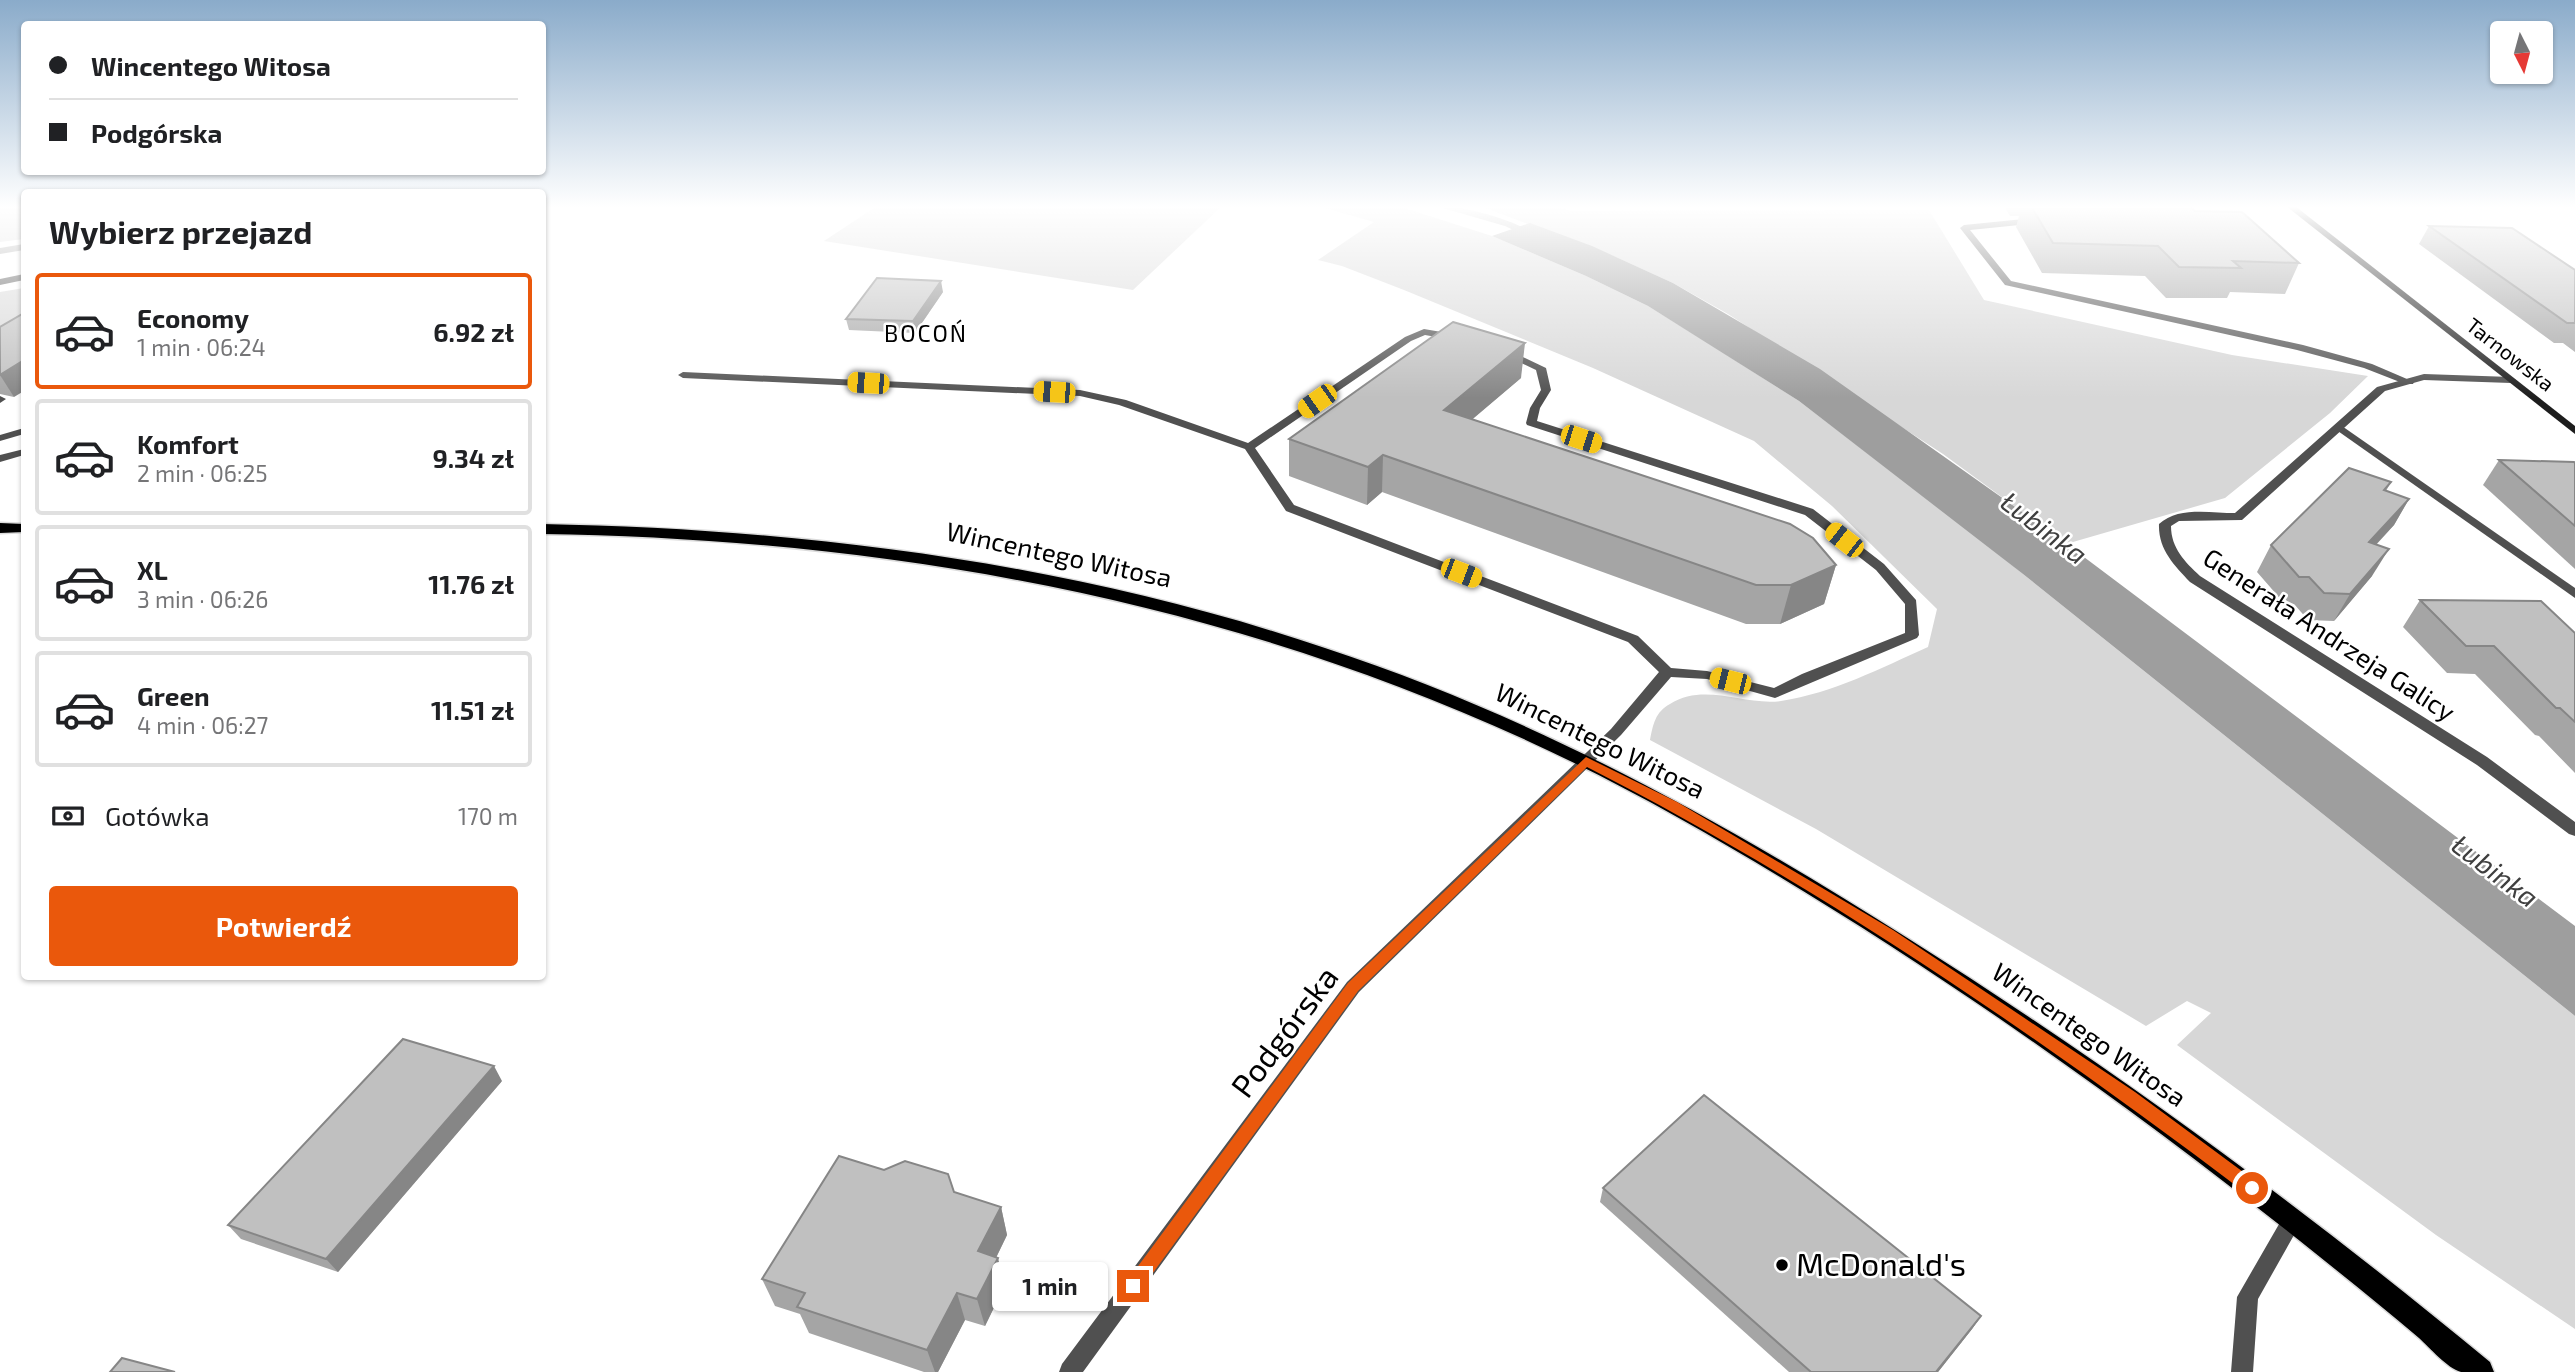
<!DOCTYPE html>
<html lang="pl">
<meta charset="utf-8">
<style>
:root{--surface:#fff;--page:#f2f2f2;--text:#202124;--muted:#757577;--line:#e0e0e0;--accent:#ea580c}
body{margin:0;font-family:"Exo 2",sans-serif;background:var(--page);color:var(--text);height:100vh;display:flex;flex-direction:column;font-size:26px;white-space:nowrap}
*{box-sizing:border-box;margin:0}
p{font-size:23px;color:var(--muted)}
.icon{flex:none;width:38px;height:38px;fill:none;stroke:currentColor;stroke-width:2;stroke-linecap:round;stroke-linejoin:round}
.map{position:relative;flex:1;overflow:hidden}
.side{position:absolute;left:21px;top:189px;width:525px;height:791px;display:flex;flex-direction:column;background:var(--surface);border-radius:7px;box-shadow:0 2px 5px #0004}
.side>*{flex:none}
.banner{position:absolute;left:21px;top:21px;width:525px;height:154px;border-radius:7px;box-shadow:0 2px 5px #0004;display:grid;align-content:center;height:154px;padding:0 28px;background:var(--surface)}
.needle{width:46px;rotate:174deg}
.buttons{position:absolute;left:2490px;top:21px;display:grid;gap:14px}
.buttons a{display:grid;place-items:center;width:63px;height:63px;border-radius:7px;background:var(--surface);box-shadow:0 2px 5px #0004;font-size:35px}
.end{position:absolute;width:32px;height:32px;margin:-16px;border:9px solid #ea580c;background:#fff;box-shadow:0 0 0 4px #fff}
.from{border-radius:50%}
.bubble{position:absolute;height:49px;border-radius:7px;background:var(--surface);box-shadow:0 2px 5px #0004;font-size:23px;font-weight:700;line-height:49px;text-align:center}
.car{position:absolute;width:21px;height:42px;margin:-21px -10px;border-radius:9px;box-shadow:0 0 5px 2px #0007;background:linear-gradient(#f5c518 24%,#345 0 40%,#f5c518 0 76%,#345 0 86%,#f5c518 0)}
.banner b{display:flex;align-items:center;gap:24px;height:66px;font-size:26px}
.banner b+b{border-top:2px solid var(--line)}
.banner i{width:18px;height:18px;background:var(--text)}
ul{padding:0;list-style:none}
li{display:flex;align-items:center;gap:21px;height:116px;margin:0 14px 10px;padding:0 14px;border:4px solid var(--line);border-radius:7px}
li div{flex:1}
li b{display:block;font-size:26px}
li em{font-style:normal;font-weight:700}
li.on{border-color:var(--accent)}
li>.icon{width:63px;height:63px;stroke-width:1.5}
h2{padding:0 28px;font-size:32px;line-height:84px}
.pay{display:flex;align-items:center;gap:18px;height:77px;padding:0 28px;font-size:26px}
.pay p{margin-inline-start:auto}
.action{display:flex;gap:14px;margin-top:auto;padding:14px 28px}
.action a{flex:1;height:80px;border-radius:7px;background:var(--accent);color:#fff;font-size:28px;font-weight:700;line-height:80px;text-align:center}
.map>svg:first-child{display:block}
.green{fill:#d7d7d7}
.water{fill:#9e9e9e}
.lines{fill:none;stroke-linecap:round;stroke-linejoin:round}
.stream{fill:#9e9e9e;fill-rule:evenodd}
.primary-casing{stroke:#dbdbdb;stroke-width:3}
.service{fill:#505050;fill-rule:evenodd}
.minor{fill:#505050;fill-rule:evenodd}
.secondary{fill:#1d1d1d;fill-rule:evenodd}
.primary{fill:#000;fill-rule:evenodd}
.wall{fill:#a5a5a5}
.shaded-wall{fill:#868686}
.building{fill:#c0c0c0;stroke:#868686;stroke-width:2}
.route{fill:#ea580c}
.poi-dot{fill:#000;stroke:#fff;stroke-width:2.5}
.labels{text-anchor:middle;stroke-width:5;stroke-linejoin:round;paint-order:stroke}
.far-street-label{font-size:21px;fill:#000;stroke:#fff}
.far-neighbourhood-label{font-size:23px;letter-spacing:2px;fill:#000;stroke:#fff}
.street-label{font-size:26px;fill:#000;stroke:#fff}
.water-label{font-size:28px;font-style:italic;fill:#3f3f3f;stroke:#fff}
.near-street-label{font-size:32px;fill:#000;stroke:#fff}
.near-poi-label{font-size:32px;fill:#000;stroke:#fff;text-anchor:start}
</style>
<div class="map">
<svg width="2575" height="1372" viewBox="0 0 2575 1372">
<rect width="100%" height="100%" fill="#fff"/>
<g class="green">
<polygon points="0,206 24,206 24,239 0,242"/>
<polygon points="877,206 1222,206 1133,290 824,241"/>
<path d="M1318,206H1398L1492,236L1586,276L1648,306L1708,343L1799,401L1973,534L2575,1016V1329L2436,1235L2177,1045L2211,1013L2187,1001L2146,1026L1816,829L1650,740C1653,725 1655,712 1670,704C1705,682 1744,706 1781,701C1833,693 1881,668 1928,647L1937,609L1832,506L1754,441L1593,368L1404,290L1342,266L1318,260L1374,222Z"/>
<polygon points="1480,206 1556,206 1570,211 1929,210 1984,300 2232,355 2368,376 2330,413 2225,498 2066,544 1943,454 1728,314 1673,283 1616,257"/>
<polygon points="24,288 24,336 0,341 0,292"/>
</g>
<polygon class="water" points="1530,223 1592,246 1673,283 1820,369 2052,533 2575,926 2575,1016 2023,574 1799,401 1648,306 1586,276 1492,236"/>
<g class="lines">
<g class="stream">
<path d="M1436,206C1462,205 1516,220 1536,235L1529,237L1505,226Z"/>
<polygon points="24,244 24,250 0,254 0,248"/>
</g>
<g class="primary-casing">
<g id="primary">
<polygon points="0,523 24,524 24,532 0,533"/>
<path d="M542,524C808,529 1073,563 1325,648C1535,717 1723,821 1909,939C2112,1067 2305,1209 2490,1362L2494,1372C2484,1372 2470,1372 2461,1372C2447,1368 2430,1348 2419,1338C2380,1305 2340,1273 2300,1241C2106,1087 1893,938 1677,817C1325,619 942,540 542,534Z"/>
</g>
</g>
<g class="service">
<polygon points="2035,218 2039,221 2038,223 1970,230 2011,281 2303,345 2372,364 2414,382 2413,384 2405,384 2364,368 2297,350 2005,285 1960,228 1964,225"/>
<polygon points="24,274 24,280 0,285 0,279"/>
<polygon points="1424,329 1453,334 1458,337 1453,340 1425,335 1411,341 1255,448 1294,505 1638,636 1671,668 1707,671 1774,688 1802,674 1905,633 1905,604 1876,570 1805,515 1527,425 1526,423 1530,408 1541,390 1536,370 1502,354 1501,352 1506,349 1546,368 1551,390 1540,408 1537,421 1813,509 1884,564 1916,600 1919,635 1917,638 1775,698 1707,679 1671,677 1621,735 1359,992 1083,1372 1059,1372 1062,1364 1347,982 1611,729 1659,672 1628,642 1286,511 1245,449 1119,405 1080,396 683,378 678,375 683,372 1080,390 1126,400 1248,443 1405,337"/>
<polygon points="0,396 6,399 0,403"/>
<polygon points="2339,424 2575,588 2575,598 2335,429 2335,425"/>
<polygon points="24,428 24,434 0,441 0,435"/>
<polygon points="24,449 24,455 0,462 0,455"/>
<polygon points="2293,1210 2300,1212 2303,1219 2258,1299 2253,1372 2231,1372 2237,1297 2286,1212"/>
</g>
<path class="minor" d="M2424,374L2511,377L2516,380L2511,383L2424,380L2385,391L2242,520L2179,521L2171,526C2171,548 2185,562 2200,576L2487,757L2575,822V836L2569,834L2477,765L2190,582C2174,565 2158,549 2159,524C2178,506 2211,513 2235,513L2377,387Z"/>
<polygon class="secondary" points="2286,206 2295,206 2575,426 2575,434"/>
<use href="#primary" class="primary"/>
</g>
<g class="wall">
<polygon points="2004,206 2190,206 2195,211 2299,263 2285,294 2230,292 2227,298 2166,298 2145,276 2042,273 2016,227 2019,216 2010,216"/>
<polygon points="2429,226 2575,270 2575,352 2563,343 2554,343 2419,244"/>
<polygon points="943,292 915,333 849,330 846,319"/>
<polygon points="0,327 14,397 0,394"/>
<polygon points="1521,378 1472,419 1836,565 1824,604 1780,624 1746,624 1382,492 1367,505 1289,476 1289,439"/>
<polygon points="2499,460 2575,463 2575,569 2483,485"/>
<polygon points="2391,482 2386,491 2409,499 2394,525 2376,545 2372,576 2334,621 2308,620 2294,604 2284,603 2257,572 2271,545"/>
<polygon points="2420,600 2575,633 2575,773 2539,736 2535,735 2475,674 2447,673 2403,627"/>
<polygon points="502,1081 338,1272 241,1239 228,1225"/>
<polygon points="1603,1188 1981,1316 1972,1329 1938,1372 1789,1372 1600,1202"/>
<polygon points="954,1192 1001,1207 1007,1235 996,1258 1005,1285 985,1326 965,1320 938,1372 924,1372 809,1333 800,1314 775,1306 762,1279"/>
</g>
<g class="shaded-wall">
<polygon points="941,281 943,292 915,333 913,321"/>
<polygon points="1525,343 1521,378 1441,446 1444,410"/>
<polygon points="24,360 24,391 14,397 0,375"/>
<polygon points="1383,455 1382,492 1367,505 1368,467"/>
<polygon points="2409,499 2394,525 2353,569 2369,542"/>
<polygon points="2389,549 2372,576 2334,621 2350,594"/>
<polygon points="1836,565 1824,604 1780,624 1791,585"/>
<polygon points="494,1066 502,1081 338,1272 326,1259"/>
<polygon points="1001,1207 1007,1235 986,1278 978,1251"/>
<polygon points="998,1258 1005,1285 985,1326 977,1299"/>
<polygon points="957,1293 965,1320 938,1372 935,1372 927,1350"/>
<polygon points="1981,1316 1972,1329 1938,1372 1936,1372"/>
</g>
<g class="building">
<polygon points="2031,206 2190,206 2195,211 2242,212 2299,263 2233,261 2241,268 2179,267 2158,246 2053,243"/>
<polygon points="2429,226 2512,228 2575,270 2575,323 2567,323"/>
<polygon points="877,278 941,281 913,321 846,319"/>
<polygon points="24,313 24,360 0,375 0,327"/>
<polygon points="1453,322 1525,343 1444,410 1790,524 1813,538 1836,565 1791,585 1756,585 1383,455 1368,467 1289,439"/>
<polygon points="2499,460 2574,462 2575,463 2575,526"/>
<polygon points="2349,468 2391,482 2384,490 2409,499 2369,542 2389,549 2350,594 2324,593 2309,577 2299,577 2271,545"/>
<polygon points="2420,600 2541,601 2575,633 2575,722 2560,708 2556,708 2494,646 2466,646"/>
<polygon points="403,1039 494,1066 326,1259 228,1225"/>
<polygon points="1704,1095 1981,1316 1936,1372 1811,1372 1603,1188"/>
<polygon points="839,1156 884,1170 905,1161 948,1174 954,1192 1001,1207 978,1251 998,1258 977,1299 957,1293 927,1350 797,1307 805,1293 762,1279"/>
<polygon points="122,1358 175,1372 110,1372"/>
</g>
<linearGradient id="sky" x2="0" y2="1"><stop stop-color="#8aabca"/><stop offset="0.52" stop-color="#fff"/><stop offset="1" stop-color="#fff" stop-opacity="0"/></linearGradient>
<rect width="2575" height="398" fill="url(#sky)"/>
<path class="route" d="M1586,757L1677,802L1893,930L2135,1092L2258,1183L2260,1188L2258,1194L2252,1196L2247,1194C2038,1036 1820,886 1587,767L1358,991L1139,1292L1133,1295L1127,1292L1125,1286L1127,1281L1348,983Z"/>
<circle class="poi-dot" cx="1782" cy="1265" r="7"/>
<g class="labels">
<g class="far-street-label">
<text transform="translate(2510 355) rotate(38)" y="7">Tarnowska</text>
</g>
<g class="far-neighbourhood-label">
<text x="926" y="342">BOCOŃ</text>
</g>
<g class="street-label">
<text transform="translate(1059 555) rotate(12)" y="9">Wincentego Witosa</text>
<text transform="translate(2329 635) rotate(33)" y="9">Generała Andrzeja Galicy</text>
<text transform="translate(1600 741) rotate(26)" y="9">Wincentego Witosa</text>
<text transform="translate(2089 1035) rotate(35)" y="9">Wincentego Witosa</text>
</g>
<g class="water-label">
<text transform="translate(2044 528) rotate(37)" y="10">Łubinka</text>
<text transform="translate(2495 871) rotate(37)" y="10">Łubinka</text>
</g>
<g class="near-street-label">
<text transform="translate(1285 1032) rotate(-53)" y="11">Podgórska</text>
</g>
<g class="near-poi-label">
<text x="1796" y="1276">McDonald's</text>
</g>
</g>
</svg>
<div class="buttons">
<a><svg class="needle" viewBox="-14 -14 28 28"><path d="M0-13l5 13h-10z" fill="#e53935"/><path d="M0 13l5-13h-10z" fill="#757577"/></svg></a>
</div>
<i class="end from" style="left:2252px;top:1188px"></i>
<i class="end" style="left:1133px;top:1286px"></i>
<div class="bubble" style="left:992px;top:1262px;width:116px">1 min</div>
<i class="car" style="left:868px;top:383px;rotate:273deg"></i>
<i class="car" style="left:1054px;top:392px;rotate:273deg"></i>
<i class="car" style="left:1317px;top:401px;rotate:235deg"></i>
<i class="car" style="left:1581px;top:439px;rotate:108deg"></i>
<i class="car" style="left:1844px;top:540px;rotate:308deg"></i>
<i class="car" style="left:1461px;top:573px;rotate:111deg"></i>
<i class="car" style="left:1730px;top:681px;rotate:284deg"></i>
<div class="banner">
<b><i class="from"></i>Wincentego Witosa</b>
<b><i></i>Podgórska</b>
</div>
<section class="side">
<h2>Wybierz przejazd</h2>
<ul>
<li class="on"><svg class="icon" aria-label="car" viewBox="0 0 24 24"><path d="M5 17H2v-5l4-1 3-4h7l3 4 3 1v5h-3M9 17h6M6 11h13"/><circle cx="7" cy="17" r="2"/><circle cx="17" cy="17" r="2"/></svg><div><b>Economy</b><p>1 min · 06:24</p></div><em>6.92 zł</em></li>
<li><svg class="icon" aria-label="car" viewBox="0 0 24 24"><path d="M5 17H2v-5l4-1 3-4h7l3 4 3 1v5h-3M9 17h6M6 11h13"/><circle cx="7" cy="17" r="2"/><circle cx="17" cy="17" r="2"/></svg><div><b>Komfort</b><p>2 min · 06:25</p></div><em>9.34 zł</em></li>
<li><svg class="icon" aria-label="car" viewBox="0 0 24 24"><path d="M5 17H2v-5l4-1 3-4h7l3 4 3 1v5h-3M9 17h6M6 11h13"/><circle cx="7" cy="17" r="2"/><circle cx="17" cy="17" r="2"/></svg><div><b>XL</b><p>3 min · 06:26</p></div><em>11.76 zł</em></li>
<li><svg class="icon" aria-label="car" viewBox="0 0 24 24"><path d="M5 17H2v-5l4-1 3-4h7l3 4 3 1v5h-3M9 17h6M6 11h13"/><circle cx="7" cy="17" r="2"/><circle cx="17" cy="17" r="2"/></svg><div><b>Green</b><p>4 min · 06:27</p></div><em>11.51 zł</em></li>
</ul>
<div class="pay"><svg class="icon" aria-label="cash" viewBox="0 0 24 24"><path d="M3 7h18v10H3z"/><circle cx="12" cy="12" r="2"/></svg>Gotówka<p>170 m</p></div>
<div class="action"><a>Potwierdź</a></div>
</section>
</div>
